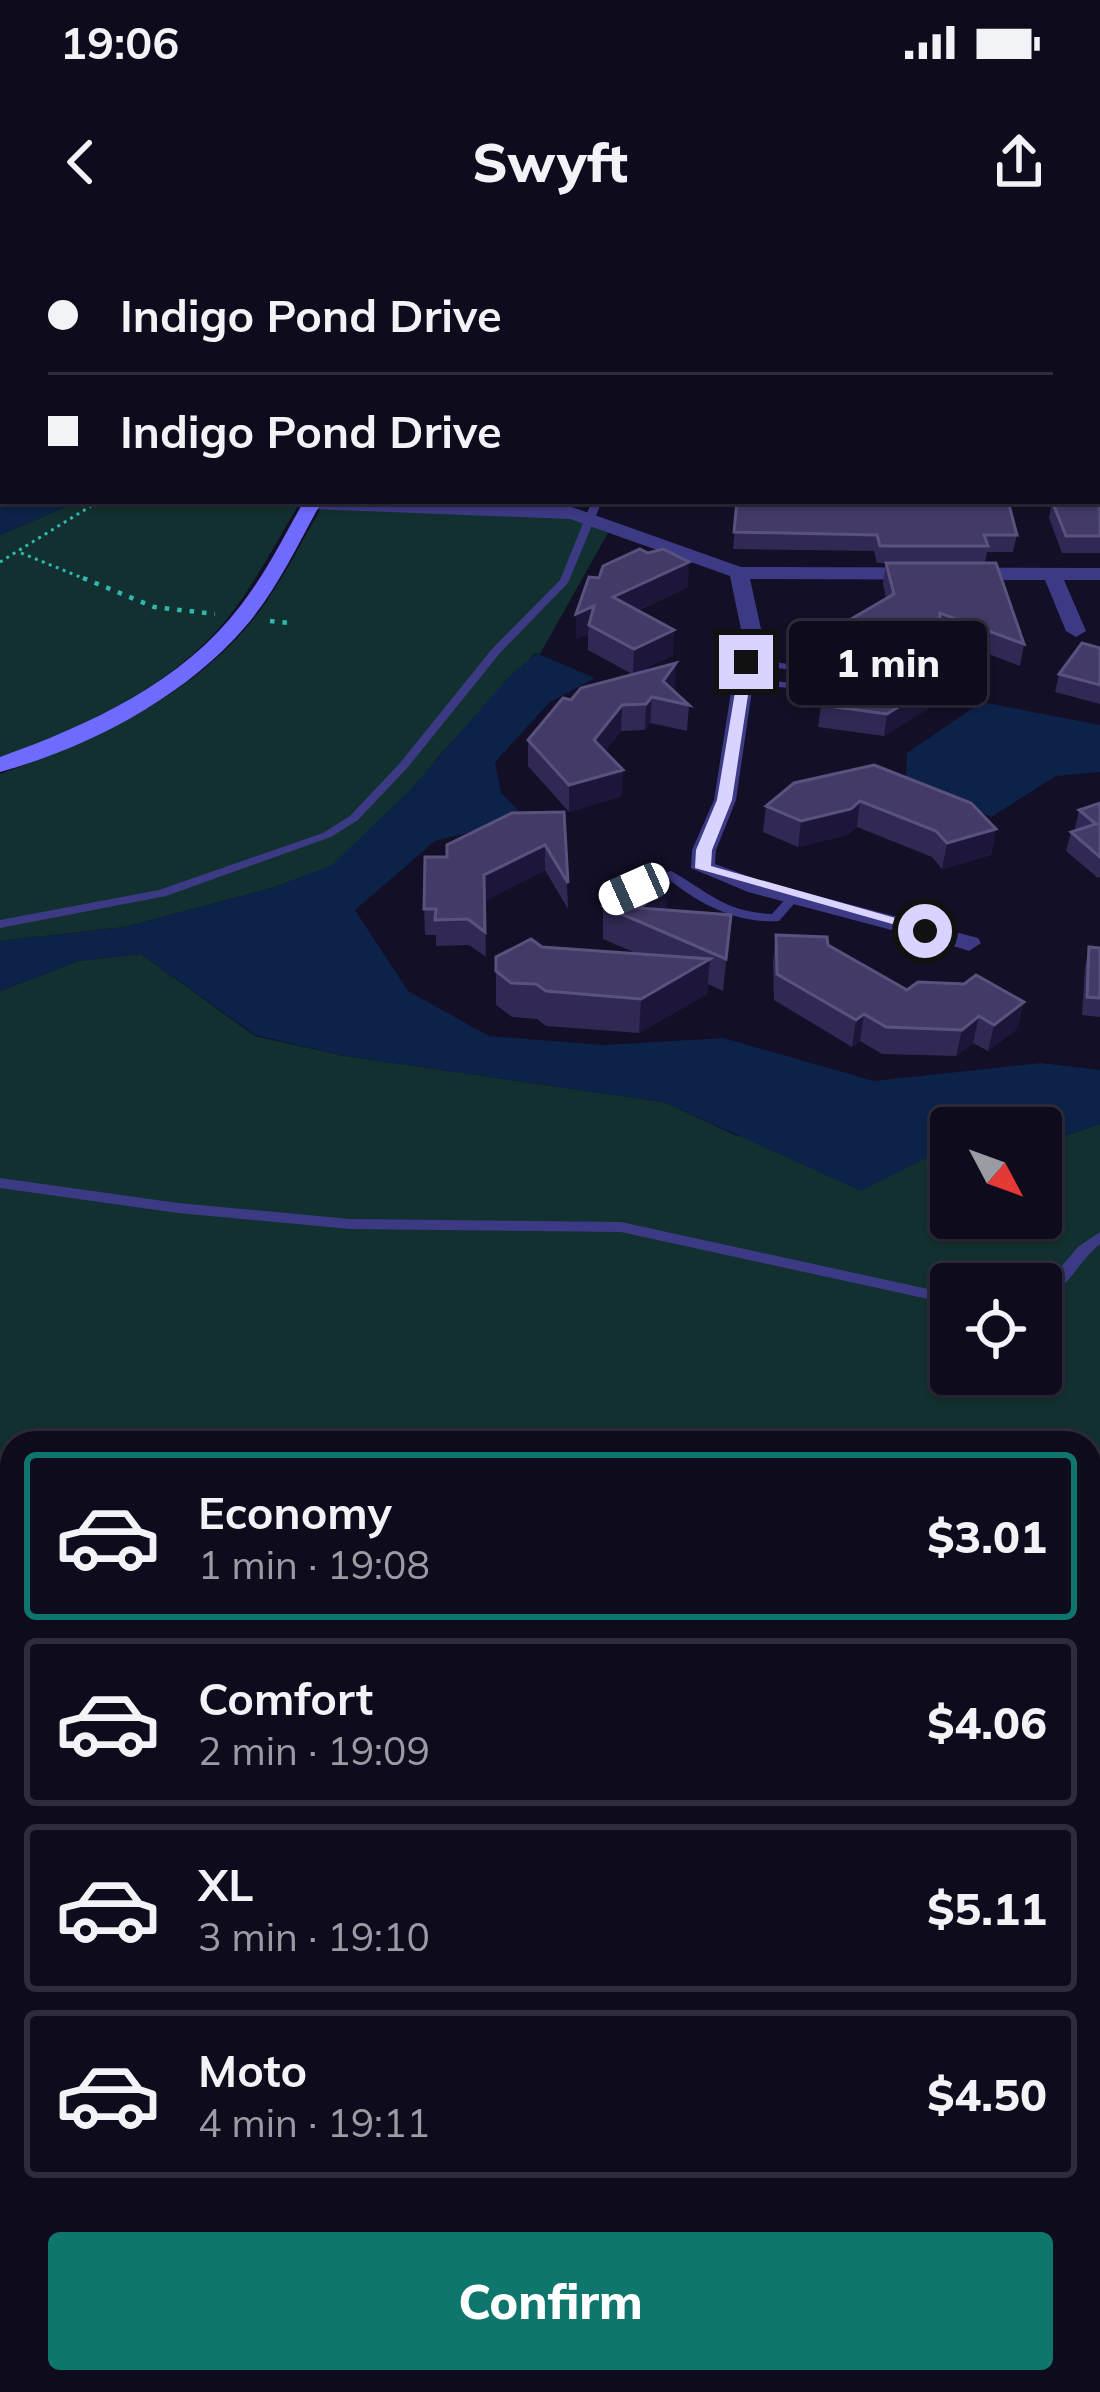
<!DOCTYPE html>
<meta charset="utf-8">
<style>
:root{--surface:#0e0b1c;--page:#1c1929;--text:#f1f3f6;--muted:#9b9ba3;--line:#2e2b3b;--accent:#0f766e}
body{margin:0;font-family:Mulish,sans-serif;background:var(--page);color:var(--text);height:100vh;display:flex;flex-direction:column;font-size:45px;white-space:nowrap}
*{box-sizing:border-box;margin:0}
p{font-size:39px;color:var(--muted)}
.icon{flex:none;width:66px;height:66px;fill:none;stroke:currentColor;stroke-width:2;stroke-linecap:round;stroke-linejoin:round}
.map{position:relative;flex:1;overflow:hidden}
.sheet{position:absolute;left:0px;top:1191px;width:1101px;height:963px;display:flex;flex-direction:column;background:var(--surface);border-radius:36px 36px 0 0;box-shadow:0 3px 9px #0004,0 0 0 3px var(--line)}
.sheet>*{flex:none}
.banner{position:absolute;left:0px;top:0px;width:1101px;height:264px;box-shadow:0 3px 9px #0004,0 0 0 3px var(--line);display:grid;align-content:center;height:264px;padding:0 48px;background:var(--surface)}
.needle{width:78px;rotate:131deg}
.controls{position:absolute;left:930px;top:867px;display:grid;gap:24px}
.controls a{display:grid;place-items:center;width:132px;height:132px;border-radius:12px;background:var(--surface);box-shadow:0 3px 9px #0004,0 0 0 3px var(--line);font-size:60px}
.end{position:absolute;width:54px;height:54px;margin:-27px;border:15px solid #d9d4ff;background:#111;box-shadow:0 0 0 6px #111}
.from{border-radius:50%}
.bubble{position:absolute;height:84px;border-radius:12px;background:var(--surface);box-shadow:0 3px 9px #0004,0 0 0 3px var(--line);font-size:39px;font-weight:800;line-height:84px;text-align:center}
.car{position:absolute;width:36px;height:72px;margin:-36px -18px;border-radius:15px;box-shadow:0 0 9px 3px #0007;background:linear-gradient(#fff 24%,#345 0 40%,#fff 0 76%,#345 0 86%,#fff 0)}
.banner b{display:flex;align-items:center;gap:42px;height:114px;font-size:45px}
.banner b+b{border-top:3px solid var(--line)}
.banner i{width:30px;height:30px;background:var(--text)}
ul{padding:21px 0 0;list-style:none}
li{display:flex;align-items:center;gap:36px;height:168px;margin:0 24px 18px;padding:0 24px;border:6px solid var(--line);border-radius:12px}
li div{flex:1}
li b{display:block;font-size:45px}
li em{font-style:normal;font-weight:800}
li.active{border-color:var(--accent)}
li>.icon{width:108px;height:108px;stroke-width:1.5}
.primary-button{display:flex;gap:24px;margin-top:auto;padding:24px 48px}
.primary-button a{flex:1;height:138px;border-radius:12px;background:var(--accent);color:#fff;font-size:48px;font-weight:800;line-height:138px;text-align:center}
.status{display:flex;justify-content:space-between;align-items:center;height:84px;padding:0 60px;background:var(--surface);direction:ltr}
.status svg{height:33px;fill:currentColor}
header{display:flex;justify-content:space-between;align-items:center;height:156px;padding:0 48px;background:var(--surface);font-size:54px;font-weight:800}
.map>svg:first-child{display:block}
.green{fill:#12302f;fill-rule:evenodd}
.water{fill:#0c2248}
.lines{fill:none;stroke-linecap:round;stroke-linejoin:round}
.path-far1{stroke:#2fb8b0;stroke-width:3;stroke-dasharray:3 4.5;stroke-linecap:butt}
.path{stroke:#2fb8b0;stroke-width:4.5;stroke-dasharray:4.5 8;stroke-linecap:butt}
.lane{fill:#3d3a85;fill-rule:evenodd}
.street{fill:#3d3a85;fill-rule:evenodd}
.secondary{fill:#6f6bff;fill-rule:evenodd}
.wall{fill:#312854}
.shaded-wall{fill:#1d163a}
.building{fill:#433a66;stroke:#5a527e;stroke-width:3}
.route{fill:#d9d4ff}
</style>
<div class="status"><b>19:06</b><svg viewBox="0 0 49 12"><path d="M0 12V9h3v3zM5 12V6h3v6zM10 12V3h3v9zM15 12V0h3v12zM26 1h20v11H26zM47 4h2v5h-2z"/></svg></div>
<header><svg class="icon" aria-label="back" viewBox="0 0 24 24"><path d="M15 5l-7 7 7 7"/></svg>Swyft<svg class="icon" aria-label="share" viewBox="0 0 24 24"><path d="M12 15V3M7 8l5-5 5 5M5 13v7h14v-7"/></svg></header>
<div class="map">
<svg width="1100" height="2152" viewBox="0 0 1100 2152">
<rect width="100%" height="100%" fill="#130f26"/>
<g class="green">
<path d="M79,261H301C277,300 256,343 227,379C172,447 81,488 0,517V295Z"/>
<path d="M321,268L570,278L609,291L540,414L535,413L438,517L368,614L272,648L125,687L0,701V534C88,503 185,460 247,387C277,352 298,308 321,268Z"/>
<path d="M141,714L255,796L345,816L664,862L737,896L951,911V978H1041V904L1100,884V2152H72L63,2142H1089V1203H12V2084L0,2071V751L78,721ZM951,1044H1041V1134H951Z"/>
</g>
<g class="water">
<polygon points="0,133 3,261 79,261 0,295"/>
<polygon points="536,413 595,438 550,462 495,522 501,553 526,578 435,601 355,670 408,751 489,796 605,805 723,798 874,841 1041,823 1100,830 1100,884 1041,904 1041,888 951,888 951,911 941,911 861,951 664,862 345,816 255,795 141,714 78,721 0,751 0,701 125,687 272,648 332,625 410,550 507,439"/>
<polygon points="982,462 1100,485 1100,532 1056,536 991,577 906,537 907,513"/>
</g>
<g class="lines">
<g class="path-far1">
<polyline points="21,313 90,341"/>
<polyline points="0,322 99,261"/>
</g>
<g class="path">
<polyline points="83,338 154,367 215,374"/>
<polyline points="270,381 290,383"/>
</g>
<g class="lane">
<rect x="1098" y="214" width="2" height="6"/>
<polygon points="592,261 602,261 568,343 500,413 408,527 358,580 331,597 166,656 0,688 0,680 159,650 323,593 350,576 400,523 492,409 560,340"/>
<polygon points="746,418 815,428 818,439 811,449 807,450 739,443 738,441 743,438 804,444 808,439 806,432 742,423 741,421"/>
<path d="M671,631C709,652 724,672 772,674L790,654L794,653L800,657L779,681C737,684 699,664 667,638V632Z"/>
<polygon points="0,938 178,963 350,979 621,982 951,1054 951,1064 621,992 350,989 178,973 0,948"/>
<path d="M1100,992V1004C1078,1022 1066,1051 1041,1063V1050L1078,1007Z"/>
<polygon points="0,1930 12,1936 12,1958 0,1952"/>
<polygon points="309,2142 337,2142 342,2152 314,2152"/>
</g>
<g class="street">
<polygon points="0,15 3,16 3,26 0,25"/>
<rect x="1098" y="91" width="2" height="10"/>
<polygon points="304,261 572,267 741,327 1100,328 1100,340 1064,340 1086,391 1076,397 1066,391 1045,340 750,339 761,389 736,560 716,610 715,624 764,642 978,698 981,703 969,711 960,708 748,652 691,628 692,610 714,560 741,389 730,336 570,279 312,269"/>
</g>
<g class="secondary">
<polygon points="0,57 3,58 3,68 0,67"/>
<rect x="1098" y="116" width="2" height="10"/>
<path d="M304,261H322C298,304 277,350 245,387C185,457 88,508 0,532V517C89,485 183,442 241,365C266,333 284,296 304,261Z"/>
</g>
</g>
<g class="wall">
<polygon points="20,0 299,0 298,3 24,3"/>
<polygon points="800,0 1100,0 1100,39 1098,39 1098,3 805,3"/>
<polygon points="737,261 1017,295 1013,312 987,312 985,323 1024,404 1020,426 939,395 936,444 932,466 884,496 818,487 821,465 882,429 836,407 839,386 886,359 883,344 886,323 877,323 874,311 733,309"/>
<polygon points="1052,261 1100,261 1100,313 1062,313 1049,278"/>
<polygon points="688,347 637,371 673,415 636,433 675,448 674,450 689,465 687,491 650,483 645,490 621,491 605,511 622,556 569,572 528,526 528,500 571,460 632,434 588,410 588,394 576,399 576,374"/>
<polygon points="1100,408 1100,464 1055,452 1059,434"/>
<polygon points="794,543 996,589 991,615 942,629 932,617 857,587 847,595 798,607 763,592 766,566"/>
<polygon points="1100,563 1100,637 1098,638 1066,611 1071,592 1077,590 1075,588 1079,570"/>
<polygon points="564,572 568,669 545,630 485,661 486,717 469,705 436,706 436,695 425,695 424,669 447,617"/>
<polygon points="603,666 731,675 723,751 708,744 707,754 639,793 546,786 537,779 512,777 496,765 496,717 542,707 638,714 603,699"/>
<polygon points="776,695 907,750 1018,788 988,811 973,803 956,816 882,814 860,801 852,807 774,760 773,722"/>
<polygon points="1089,707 1100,708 1100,777 1082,775 1085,726"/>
</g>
<g class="shaded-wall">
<polygon points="689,322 688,347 612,382 613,357"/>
<polygon points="594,366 589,385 588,394 576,399 576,374"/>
<polygon points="674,390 673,415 633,435 634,409"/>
<polygon points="676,423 675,448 666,460 663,441"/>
<polygon points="936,444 932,466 884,496 887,474"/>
<polygon points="652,457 650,483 645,490 646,464"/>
<polygon points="622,465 621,491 594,526 594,500"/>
<polygon points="623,530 622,556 569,572 569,545"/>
<polygon points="860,561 857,587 847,595 798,607 801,581"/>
<polygon points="996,589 991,615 942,629 947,603"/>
<polygon points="545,605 545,630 485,661 486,717 484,635"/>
<polygon points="668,643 666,676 640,668"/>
<polygon points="710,719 707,754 639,793 641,759"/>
<polygon points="1024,762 1018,788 988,811 994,785"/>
<polygon points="864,774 860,801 852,807 856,780"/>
<polygon points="979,776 973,803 956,816 962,790"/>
</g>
<g class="building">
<polygon points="42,0 293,0 293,3 46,3"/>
<polygon points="416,0 553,0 551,3 416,3"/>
<polygon points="553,0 578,0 577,3 553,3"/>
<polygon points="830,0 1100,0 1100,21 1098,21 1098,3 835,3"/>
<polygon points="737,261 1008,261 1017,295 984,295 988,306 880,306 877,295 734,292"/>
<polygon points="1052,261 1100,261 1100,296 1066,296"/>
<polygon points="640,309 648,313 663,309 689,322 613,357 674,390 634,409 589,385 594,366 576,374 589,337 599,338 603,326"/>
<polygon points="886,323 996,323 1024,404 940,373 936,444 887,474 821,465 905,416 839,386 894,354"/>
<polygon points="1082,403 1100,408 1100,445 1059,434"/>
<polygon points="676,423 663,441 689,465 652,457 646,464 622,465 594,500 623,530 569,545 528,500 563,458 571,460 581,448"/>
<polygon points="874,525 971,563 996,589 947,603 936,591 860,561 851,569 801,581 766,566 794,543"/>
<polygon points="1100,563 1100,617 1071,592 1096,584 1079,570"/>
<polygon points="564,572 568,643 545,605 484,635 485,692 468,679 435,680 436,669 424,669 425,617 447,617 447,605 512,573"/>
<polygon points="642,633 668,643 640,668 731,675 726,719 603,666"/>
<polygon points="776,695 827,697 828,705 907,750 918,742 964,744 976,735 1024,762 994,785 979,776 962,790 886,787 864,774 856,780 777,734"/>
<polygon points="531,699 542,707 710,719 641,759 546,751 536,744 511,743 496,731 496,717"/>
<polygon points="1089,707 1100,708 1100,758 1087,757"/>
</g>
<polygon class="route" points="746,417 753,422 732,560 712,610 711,626 931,688 931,695 695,628 696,610 717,560 740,422"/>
</svg>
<div class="controls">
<a><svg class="needle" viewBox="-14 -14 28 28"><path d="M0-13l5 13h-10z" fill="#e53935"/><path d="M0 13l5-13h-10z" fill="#9b9ba3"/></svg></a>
<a><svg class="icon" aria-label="locate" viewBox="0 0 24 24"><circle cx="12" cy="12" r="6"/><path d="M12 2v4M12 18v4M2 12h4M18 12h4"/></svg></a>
</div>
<i class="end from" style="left:925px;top:691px"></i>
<i class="end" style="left:746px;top:422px"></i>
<div class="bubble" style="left:789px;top:381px;width:198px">1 min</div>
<i class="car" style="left:634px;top:649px;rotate:246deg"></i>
<div class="banner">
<b><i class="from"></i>Indigo Pond Drive</b>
<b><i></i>Indigo Pond Drive</b>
</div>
<section class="sheet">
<ul>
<li class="active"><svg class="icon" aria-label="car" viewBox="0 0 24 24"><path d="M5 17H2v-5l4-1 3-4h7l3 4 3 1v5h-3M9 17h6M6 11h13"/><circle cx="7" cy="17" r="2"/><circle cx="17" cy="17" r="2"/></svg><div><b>Economy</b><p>1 min · 19:08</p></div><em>$3.01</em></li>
<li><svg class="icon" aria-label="car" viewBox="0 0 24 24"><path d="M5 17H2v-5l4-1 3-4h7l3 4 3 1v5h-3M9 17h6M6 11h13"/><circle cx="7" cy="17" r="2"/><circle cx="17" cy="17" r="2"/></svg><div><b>Comfort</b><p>2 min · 19:09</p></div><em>$4.06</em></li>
<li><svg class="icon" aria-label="car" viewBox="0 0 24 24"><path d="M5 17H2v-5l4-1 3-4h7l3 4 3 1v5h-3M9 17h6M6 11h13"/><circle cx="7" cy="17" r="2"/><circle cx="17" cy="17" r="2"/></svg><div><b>XL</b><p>3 min · 19:10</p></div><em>$5.11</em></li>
<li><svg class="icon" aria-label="car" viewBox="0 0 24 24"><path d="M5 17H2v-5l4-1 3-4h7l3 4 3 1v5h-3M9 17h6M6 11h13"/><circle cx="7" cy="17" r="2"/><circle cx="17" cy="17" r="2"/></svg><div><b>Moto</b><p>4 min · 19:11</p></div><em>$4.50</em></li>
</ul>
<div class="primary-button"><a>Confirm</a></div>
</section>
</div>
